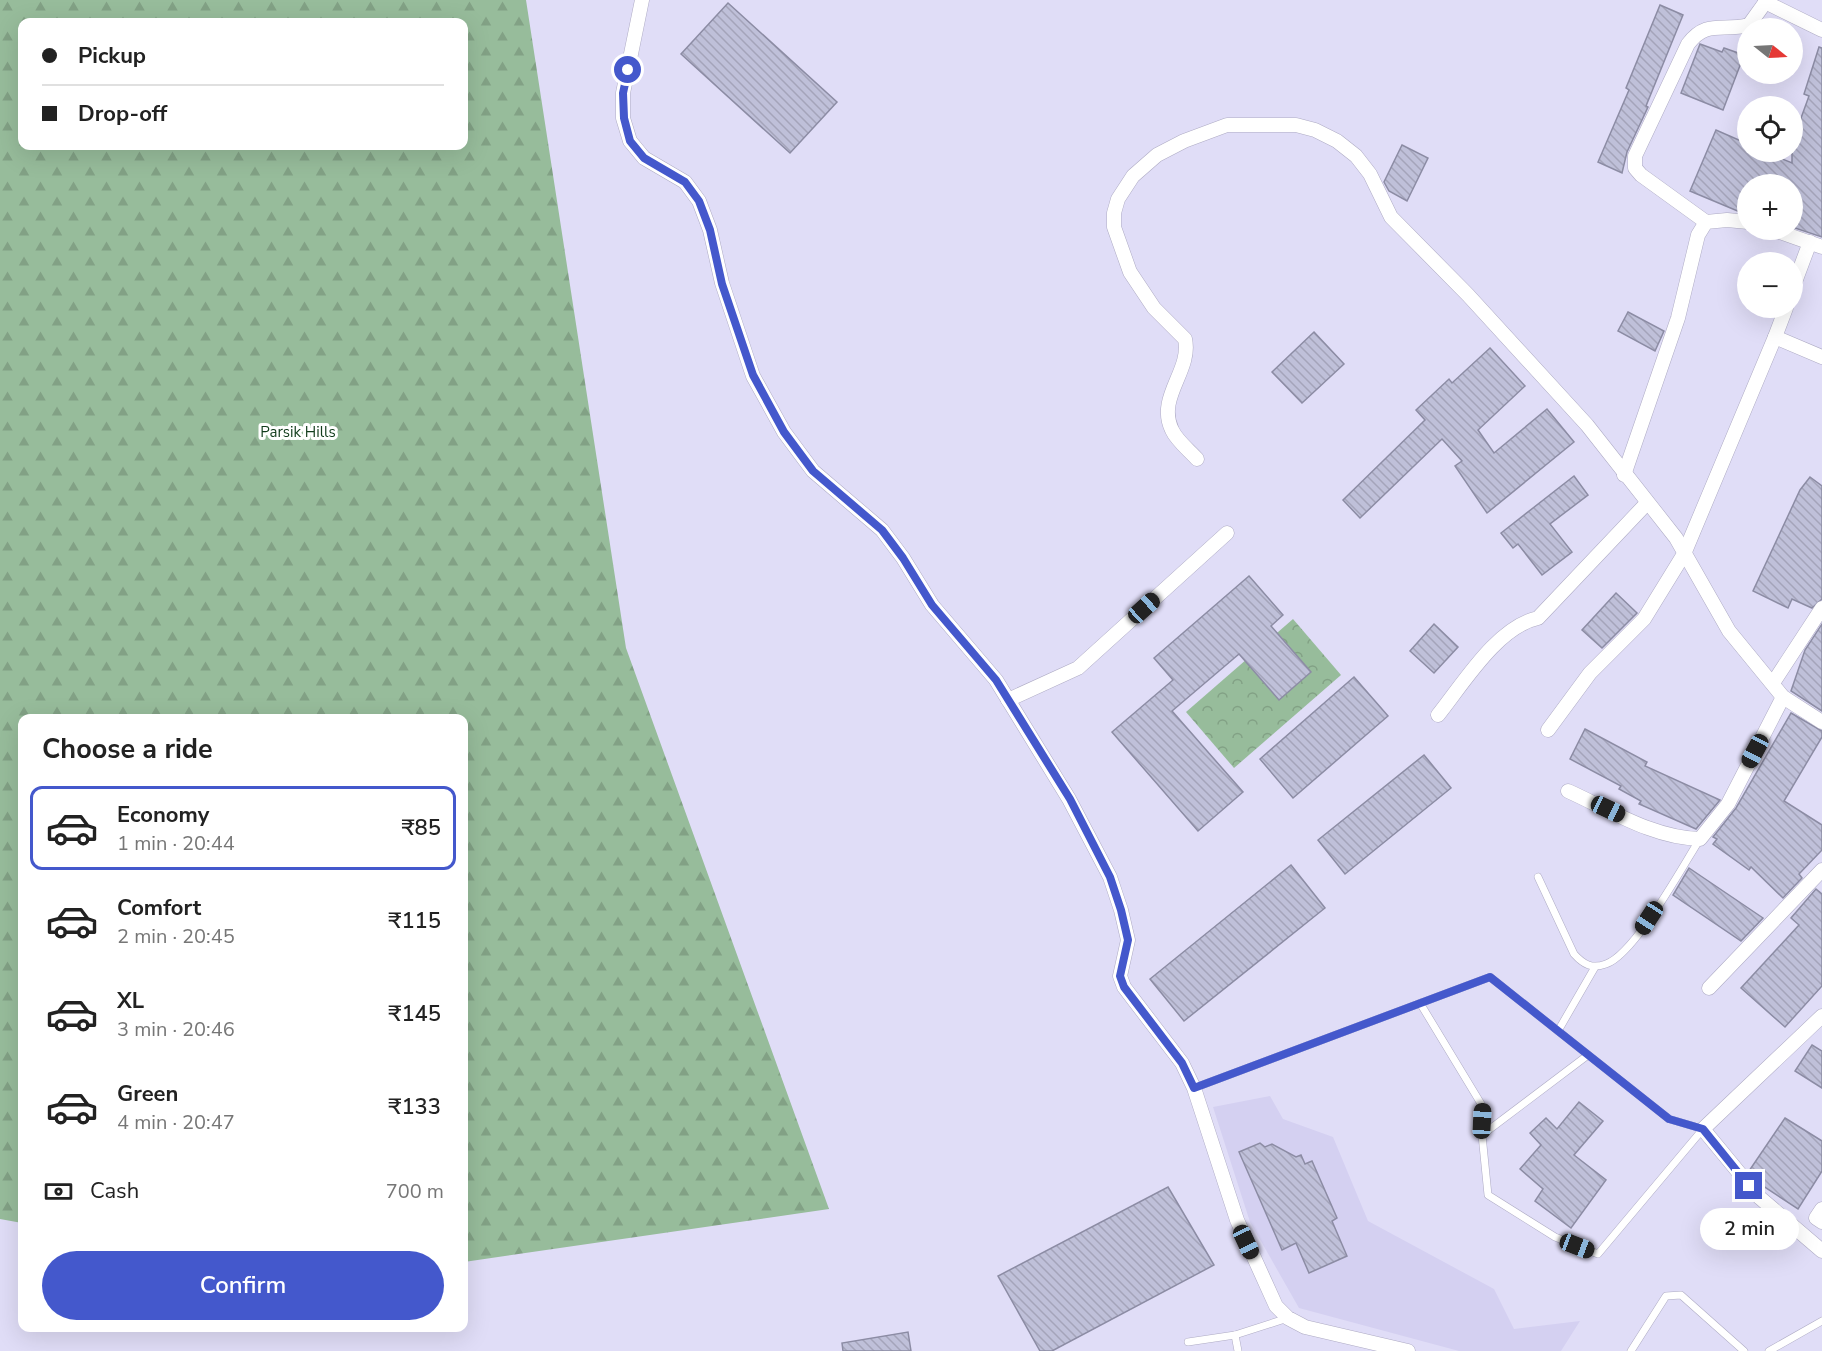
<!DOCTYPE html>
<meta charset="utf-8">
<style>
:root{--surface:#fff;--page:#f2f2f2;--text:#222;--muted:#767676;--line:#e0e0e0;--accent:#4458cc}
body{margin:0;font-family:"Nunito Sans",sans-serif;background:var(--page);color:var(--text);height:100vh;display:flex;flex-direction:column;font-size:22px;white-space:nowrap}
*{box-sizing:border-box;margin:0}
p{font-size:20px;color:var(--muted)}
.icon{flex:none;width:33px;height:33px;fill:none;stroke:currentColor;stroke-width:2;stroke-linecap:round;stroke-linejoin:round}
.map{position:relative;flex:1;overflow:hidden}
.drawer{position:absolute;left:18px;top:714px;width:450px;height:618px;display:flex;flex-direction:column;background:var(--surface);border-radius:12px;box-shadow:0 6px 24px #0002}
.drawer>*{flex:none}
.top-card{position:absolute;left:18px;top:18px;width:450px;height:132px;border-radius:12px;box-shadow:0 6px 24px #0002;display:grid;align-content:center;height:132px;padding:0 24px;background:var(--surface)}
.needle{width:39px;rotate:108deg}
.tools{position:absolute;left:1737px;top:18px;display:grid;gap:12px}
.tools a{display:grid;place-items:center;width:66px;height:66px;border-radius:50%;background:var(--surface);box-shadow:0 6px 24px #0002;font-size:30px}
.end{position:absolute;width:27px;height:27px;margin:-14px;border:8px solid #4458cc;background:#fff;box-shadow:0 0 0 3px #fff}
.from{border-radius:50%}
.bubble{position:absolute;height:42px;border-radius:21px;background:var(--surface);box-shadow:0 6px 24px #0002;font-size:20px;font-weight:600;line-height:42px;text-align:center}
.car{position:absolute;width:18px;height:36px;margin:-18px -9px;border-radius:8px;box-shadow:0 0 4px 2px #0007;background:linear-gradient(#222 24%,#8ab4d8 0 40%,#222 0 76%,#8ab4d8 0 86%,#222 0)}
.top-card b{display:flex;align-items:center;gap:21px;height:57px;font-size:22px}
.top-card b+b{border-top:2px solid var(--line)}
.top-card i{width:15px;height:15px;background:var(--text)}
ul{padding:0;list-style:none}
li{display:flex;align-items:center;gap:18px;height:84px;margin:0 12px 9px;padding:0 12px;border:3px solid transparent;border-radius:12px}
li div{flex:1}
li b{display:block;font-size:22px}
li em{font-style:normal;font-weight:600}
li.active{border-color:var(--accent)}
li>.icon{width:54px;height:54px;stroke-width:1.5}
h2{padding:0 24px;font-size:27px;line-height:72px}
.pay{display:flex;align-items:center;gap:15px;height:66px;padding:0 24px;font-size:22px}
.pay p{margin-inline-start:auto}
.primary-button{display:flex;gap:12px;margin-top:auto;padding:12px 24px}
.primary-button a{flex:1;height:69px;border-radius:36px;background:var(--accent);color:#fff;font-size:24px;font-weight:600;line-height:69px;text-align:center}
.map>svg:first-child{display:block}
.built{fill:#d4d0f1}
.forest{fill:url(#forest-firs);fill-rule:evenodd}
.park{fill:url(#park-crowns)}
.building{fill:url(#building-back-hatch);stroke:#8c8ca4;stroke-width:1.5}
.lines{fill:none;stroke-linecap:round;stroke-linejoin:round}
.lane-casing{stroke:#aeabc4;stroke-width:8}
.street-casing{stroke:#aeabc4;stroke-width:15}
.lane{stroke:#fff;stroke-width:7}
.street{stroke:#fff;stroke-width:14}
.route{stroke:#4458cc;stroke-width:8}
.labels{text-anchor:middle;stroke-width:6;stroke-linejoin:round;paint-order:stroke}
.park-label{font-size:15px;fill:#123c1c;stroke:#fff}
</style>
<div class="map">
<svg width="1822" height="1351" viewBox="0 0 1822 1351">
<defs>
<pattern id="forest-firs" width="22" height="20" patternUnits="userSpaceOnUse" patternTransform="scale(1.5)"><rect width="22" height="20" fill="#97bc9b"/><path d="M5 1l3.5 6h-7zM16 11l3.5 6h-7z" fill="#82a185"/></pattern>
<pattern id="park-crowns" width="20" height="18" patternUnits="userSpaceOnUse" patternTransform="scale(1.5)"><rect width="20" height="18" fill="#97bc9b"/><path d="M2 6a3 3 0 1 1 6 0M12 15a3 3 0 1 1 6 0" fill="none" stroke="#82a185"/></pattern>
<pattern id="building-back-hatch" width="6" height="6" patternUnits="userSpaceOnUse" patternTransform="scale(1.5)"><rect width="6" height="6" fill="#bfc0d9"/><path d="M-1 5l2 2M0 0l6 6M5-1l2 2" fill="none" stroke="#a4a4ba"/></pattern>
</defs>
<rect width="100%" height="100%" fill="#e0ddf7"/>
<polygon class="built" points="1270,1096 1283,1119 1333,1137 1368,1221 1494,1289 1514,1329 1580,1321 1561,1351 1459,1351 1299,1308 1250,1222 1213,1107"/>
<path class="forest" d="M0,0H526L626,648L829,1209L464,1262V718H22V1223L0,1219ZM22,22H464V146H22Z"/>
<polygon class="park" points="1293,619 1341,675 1234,768 1186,712"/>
<g class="building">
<polygon points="728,3 837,102 790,153 681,54"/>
<polygon points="1660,5 1683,15 1646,106 1648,107 1627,152 1622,173 1598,162 1629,90 1626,88"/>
<polygon points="1700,44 1722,52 1724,48 1744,55 1723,110 1681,93"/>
<polygon points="1819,47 1822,48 1822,237 1792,227 1792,184 1748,184 1748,194 1740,212 1690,191 1716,130 1748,144 1748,152 1765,152 1792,163 1792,143 1809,96 1804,94"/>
<polygon points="1402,145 1428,158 1407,201 1389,191 1384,182"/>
<polygon points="1628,312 1664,331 1655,351 1618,331"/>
<polygon points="1314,332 1344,364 1302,403 1272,372"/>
<polygon points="1490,348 1525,386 1478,430 1494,453 1547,409 1574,442 1487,513 1455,466 1462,461 1442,439 1360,518 1343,500 1425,420 1416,410 1449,379 1452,383"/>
<polygon points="1574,476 1588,495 1550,524 1572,552 1542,575 1518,544 1513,548 1501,533"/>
<polygon points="1810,477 1822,486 1822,599 1812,608 1792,599 1788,608 1753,591 1800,490"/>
<polygon points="1249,576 1283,615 1271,626 1311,672 1279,700 1239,654 1172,711 1243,792 1198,831 1112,732 1173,680 1154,658"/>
<polygon points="1616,593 1637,613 1602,648 1582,630"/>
<polygon points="1434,624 1458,647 1434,673 1410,651"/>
<polygon points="1822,624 1822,711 1791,691 1805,650"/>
<polygon points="1354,677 1388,716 1293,798 1260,759"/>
<polygon points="1791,713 1822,731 1822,737 1784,801 1822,825 1822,850 1799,874 1802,878 1783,898 1751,867 1749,870 1713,844 1717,839 1713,837 1736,808"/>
<polygon points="1585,729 1647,762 1645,766 1720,800 1696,829 1639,804 1641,801 1619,789 1621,786 1570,759"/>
<polygon points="1424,755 1451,788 1345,874 1318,840"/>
<polygon points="1291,865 1325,908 1184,1021 1150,979"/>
<polygon points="1689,868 1763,918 1741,941 1673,895"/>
<polygon points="1816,889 1822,894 1822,986 1785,1027 1741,988 1799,925 1791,918"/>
<polygon points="1812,1045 1822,1051 1822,1088 1795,1071"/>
<polygon points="1579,1102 1603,1121 1574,1155 1606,1180 1571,1228 1535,1201 1543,1189 1520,1169 1541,1145 1530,1133 1546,1118 1557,1129"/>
<polygon points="1785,1118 1822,1141 1822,1171 1798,1209 1760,1184 1749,1171"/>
<polygon points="1260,1143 1265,1147 1272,1144 1296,1157 1301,1155 1305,1164 1312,1161 1337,1218 1332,1221 1347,1256 1309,1273 1296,1243 1282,1250 1239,1152"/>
<polygon points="1168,1187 1214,1265 1052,1351 1040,1351 998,1276"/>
<polygon points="908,1332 911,1351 843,1351 842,1343"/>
</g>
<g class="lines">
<g class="lane-casing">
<g id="lane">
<path d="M1538,877L1574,954C1584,965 1592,969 1606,964C1635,954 1682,867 1700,839"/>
<polyline points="1558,1031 1595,967"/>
<polyline points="1194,1088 1490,977 1669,1119 1703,1129 1598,1254 1555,1237 1488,1195 1482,1135 1483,1107 1420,1003"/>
<polyline points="1482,1135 1588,1055"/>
<polyline points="1235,1335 1238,1351"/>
<polyline points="1188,1342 1235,1335 1288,1318"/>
<polyline points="1631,1351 1666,1296 1681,1295 1744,1351"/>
<polyline points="1769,1351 1822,1321"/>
</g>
</g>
<g class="street-casing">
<g id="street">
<polyline points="642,0 623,93 623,118 630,141 644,158 685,182 699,201 710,230 722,283 753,376 784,432 813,471 882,530 903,558 932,605 996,680 1069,799 1110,877 1121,910 1128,940 1120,976 1124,987 1182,1063 1194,1088 1237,1220 1276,1306 1288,1318 1305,1327 1408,1351"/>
<polyline points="1765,2 1822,30"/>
<path d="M1706,222L1641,175L1635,168V156L1688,44C1707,19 1722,32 1749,25L1767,0"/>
<polyline points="1774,230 1822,247"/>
<polyline points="1792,290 1810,242"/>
<polyline points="1775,337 1786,308"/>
<path d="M1197,459C1189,450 1177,441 1172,430C1156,397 1192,371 1185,339L1154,308L1130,272L1114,227V213L1118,199L1133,176L1157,155L1184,141L1227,125H1296L1315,130L1337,141L1356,156L1370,174L1391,217L1468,295L1587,425L1676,538L1729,631L1783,697L1822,722"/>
<polyline points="1624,475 1678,318 1698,235 1706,222 1727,220 1748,222"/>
<polyline points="1773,683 1822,608"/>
<polyline points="1008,700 1078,668 1227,533"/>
<path d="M1438,715C1463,684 1497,627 1538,618L1647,503"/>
<polyline points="1548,730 1590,673 1644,619 1684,554 1775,337 1822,357"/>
<path d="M1568,791C1610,810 1653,838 1700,839L1728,804L1783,697"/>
<polyline points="1709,988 1822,870"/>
<polyline points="1822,1016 1703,1129 1759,1197 1822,1251"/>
<polyline points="1822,1209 1816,1218 1822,1222"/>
</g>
</g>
<use href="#lane" class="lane"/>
<use href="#street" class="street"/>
</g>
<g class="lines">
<polyline class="route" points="628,70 623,93 624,118 630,141 644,158 685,182 699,201 710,230 722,284 753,375 784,432 813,471 882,530 903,558 932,605 996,680 1070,799 1110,877 1121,910 1128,940 1120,976 1124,987 1182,1063 1194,1088 1490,977 1669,1119 1703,1129 1749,1186"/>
</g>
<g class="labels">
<g class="park-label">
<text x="298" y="437">Parsik Hills</text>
</g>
</g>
</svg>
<div class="tools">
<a><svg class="needle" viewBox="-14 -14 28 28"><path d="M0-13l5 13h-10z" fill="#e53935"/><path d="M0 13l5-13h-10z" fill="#767676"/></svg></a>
<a><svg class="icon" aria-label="locate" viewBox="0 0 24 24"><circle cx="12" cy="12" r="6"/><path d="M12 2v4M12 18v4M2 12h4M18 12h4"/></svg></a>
<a>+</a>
<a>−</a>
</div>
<i class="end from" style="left:628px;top:70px"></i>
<i class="end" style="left:1749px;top:1186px"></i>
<div class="bubble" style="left:1700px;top:1208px;width:99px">2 min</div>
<i class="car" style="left:1144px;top:608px;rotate:48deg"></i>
<i class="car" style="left:1755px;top:751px;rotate:208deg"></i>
<i class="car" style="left:1608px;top:809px;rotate:115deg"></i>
<i class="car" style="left:1649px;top:918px;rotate:213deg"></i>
<i class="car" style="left:1482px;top:1121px;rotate:3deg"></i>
<i class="car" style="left:1246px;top:1242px;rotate:155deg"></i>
<i class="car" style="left:1577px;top:1246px;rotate:111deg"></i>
<div class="top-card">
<b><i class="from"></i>Pickup</b>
<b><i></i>Drop-off</b>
</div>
<section class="drawer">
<h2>Choose a ride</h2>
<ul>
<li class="active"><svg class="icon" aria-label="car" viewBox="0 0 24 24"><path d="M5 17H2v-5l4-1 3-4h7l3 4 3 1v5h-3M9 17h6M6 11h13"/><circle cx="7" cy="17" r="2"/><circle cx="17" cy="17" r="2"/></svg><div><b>Economy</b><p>1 min · 20:44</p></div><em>₹85</em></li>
<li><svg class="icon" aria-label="car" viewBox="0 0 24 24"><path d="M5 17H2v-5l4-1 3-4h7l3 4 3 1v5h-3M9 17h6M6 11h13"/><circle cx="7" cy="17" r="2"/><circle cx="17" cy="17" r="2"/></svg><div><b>Comfort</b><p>2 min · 20:45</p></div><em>₹115</em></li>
<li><svg class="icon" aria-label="car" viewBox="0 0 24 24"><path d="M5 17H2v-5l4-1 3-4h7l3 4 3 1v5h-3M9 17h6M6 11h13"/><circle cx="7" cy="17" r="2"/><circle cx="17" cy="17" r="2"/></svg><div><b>XL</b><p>3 min · 20:46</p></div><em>₹145</em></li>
<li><svg class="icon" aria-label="car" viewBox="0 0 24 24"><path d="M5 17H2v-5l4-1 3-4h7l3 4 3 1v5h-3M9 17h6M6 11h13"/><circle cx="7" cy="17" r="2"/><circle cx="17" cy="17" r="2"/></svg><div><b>Green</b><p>4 min · 20:47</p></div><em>₹133</em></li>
</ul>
<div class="pay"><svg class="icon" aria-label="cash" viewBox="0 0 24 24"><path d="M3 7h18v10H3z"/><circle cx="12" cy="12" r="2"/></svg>Cash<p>700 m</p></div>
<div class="primary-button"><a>Confirm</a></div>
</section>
</div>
